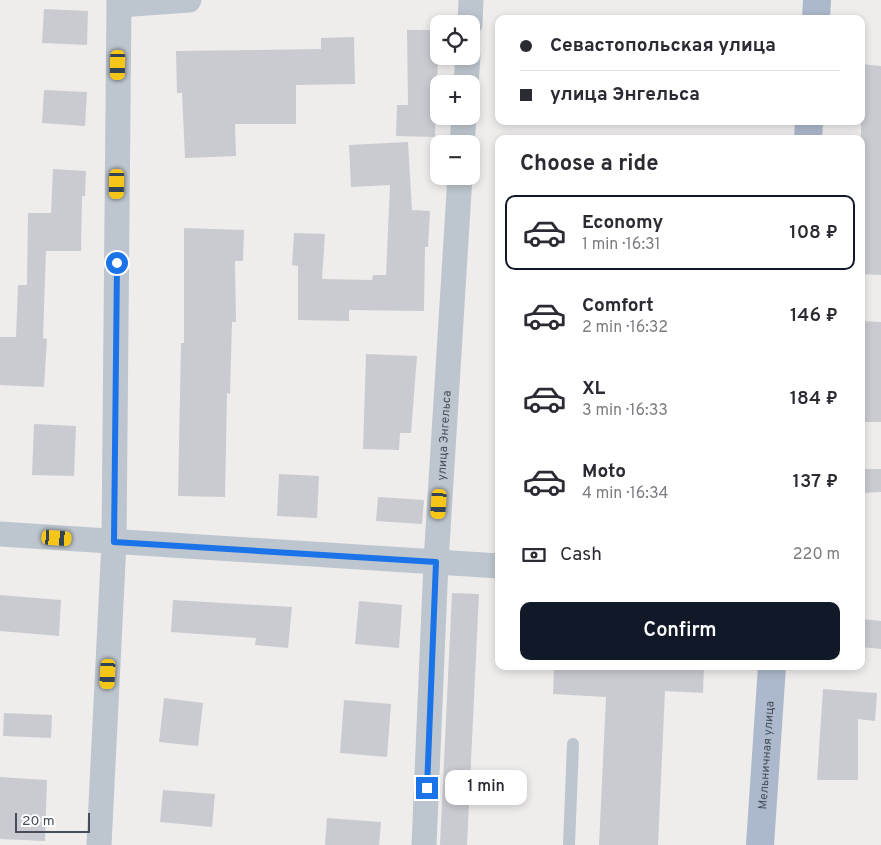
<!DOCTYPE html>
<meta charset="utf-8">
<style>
:root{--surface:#fff;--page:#f2f2f3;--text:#2b2b33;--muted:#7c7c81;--line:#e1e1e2;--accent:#111827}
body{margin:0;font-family:Overpass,sans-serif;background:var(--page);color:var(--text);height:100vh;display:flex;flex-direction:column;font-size:19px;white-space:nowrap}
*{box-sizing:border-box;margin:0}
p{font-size:16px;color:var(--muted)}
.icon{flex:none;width:28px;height:28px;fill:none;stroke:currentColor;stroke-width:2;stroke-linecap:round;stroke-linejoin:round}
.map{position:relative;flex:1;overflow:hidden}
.drawer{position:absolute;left:495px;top:135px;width:370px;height:535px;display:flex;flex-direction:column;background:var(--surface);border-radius:10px;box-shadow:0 2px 8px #0003}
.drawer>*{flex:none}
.banner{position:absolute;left:495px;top:15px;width:370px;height:110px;border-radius:10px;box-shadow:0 2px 8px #0003;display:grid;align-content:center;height:110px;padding:0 25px;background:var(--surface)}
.buttons{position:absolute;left:430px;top:15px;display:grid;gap:10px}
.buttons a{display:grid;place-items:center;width:50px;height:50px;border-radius:10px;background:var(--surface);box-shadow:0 2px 8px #0003;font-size:25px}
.scale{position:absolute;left:15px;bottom:12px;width:75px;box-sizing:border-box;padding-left:5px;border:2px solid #454d59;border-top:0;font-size:14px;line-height:18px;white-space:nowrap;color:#454d59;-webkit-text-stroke:4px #fff;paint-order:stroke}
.end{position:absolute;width:22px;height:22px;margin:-11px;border:6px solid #1a73e8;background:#fff;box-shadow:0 0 0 2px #fff}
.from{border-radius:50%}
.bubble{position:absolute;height:35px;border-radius:10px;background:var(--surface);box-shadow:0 2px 8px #0003;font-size:16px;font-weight:600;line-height:35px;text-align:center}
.car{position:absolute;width:15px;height:30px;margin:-15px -8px;border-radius:6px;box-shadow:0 0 4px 1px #0007;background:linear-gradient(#f5c518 24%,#345 0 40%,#f5c518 0 76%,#345 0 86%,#f5c518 0)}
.banner b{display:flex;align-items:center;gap:18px;height:48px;font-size:19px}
.banner b+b{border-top:1px solid var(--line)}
.banner i{width:12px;height:12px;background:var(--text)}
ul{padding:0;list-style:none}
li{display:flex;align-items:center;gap:15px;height:75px;margin:0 10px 8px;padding:0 15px;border:2px solid transparent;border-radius:10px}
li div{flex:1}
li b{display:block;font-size:19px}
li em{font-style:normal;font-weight:600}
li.on{border-color:var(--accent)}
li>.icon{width:45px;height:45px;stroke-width:1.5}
h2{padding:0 25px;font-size:22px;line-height:60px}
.pay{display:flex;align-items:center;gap:12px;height:55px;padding:0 25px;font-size:19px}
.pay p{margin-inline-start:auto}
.action{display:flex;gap:10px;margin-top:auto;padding:10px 25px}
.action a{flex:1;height:58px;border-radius:10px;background:var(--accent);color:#fff;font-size:20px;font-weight:600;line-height:58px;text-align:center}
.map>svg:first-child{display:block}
.building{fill:#c9cbd1}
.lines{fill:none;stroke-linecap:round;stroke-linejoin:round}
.service{stroke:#bdc5ce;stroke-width:12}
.minor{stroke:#bdc5ce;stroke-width:25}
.primary{stroke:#acb8cb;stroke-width:28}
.route{stroke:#1a73e8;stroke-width:6}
.labels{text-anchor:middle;stroke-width:4;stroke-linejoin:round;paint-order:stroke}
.street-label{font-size:12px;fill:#454d59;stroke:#fff}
</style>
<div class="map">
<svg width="881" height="845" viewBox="0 0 881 845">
<rect width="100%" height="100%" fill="#efecec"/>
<g class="building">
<polygon points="44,9 88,11 87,45 42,43"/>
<polygon points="407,30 439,30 435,137 396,136 397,105 408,105"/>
<polygon points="354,37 355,84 296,85 296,124 235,124 236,156 185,158 182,93 177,93 176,51 321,49 321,38"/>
<polygon points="861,64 881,66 881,275 861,274"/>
<polygon points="44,90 87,92 85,126 42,123"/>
<polygon points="408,142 412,210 430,211 428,247 425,247 424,311 349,310 349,321 298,320 298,266 292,265 294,233 325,234 322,279 372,280 373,275 386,275 390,185 351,187 349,145"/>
<polygon points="53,169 86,171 85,196 82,196 81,251 46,251 43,338 47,339 44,387 0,385 0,337 16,337 18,285 27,285 28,213 51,213"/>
<polygon points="184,228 244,230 243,261 235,261 236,322 232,322 230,394 227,393 225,497 178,496 181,343 184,343"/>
<polygon points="861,321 881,322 881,422 861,422"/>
<polygon points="366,354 417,356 411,433 400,433 399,450 363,449"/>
<polygon points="34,424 76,426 74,476 32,475"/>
<polygon points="861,469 881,469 881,492 861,493"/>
<polygon points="279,474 319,476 317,518 277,516"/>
<polygon points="378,497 424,500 422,524 376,521"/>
<polygon points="452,593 479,594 467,845 440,845"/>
<polygon points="0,595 61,600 59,636 0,631"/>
<polygon points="173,600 292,607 288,648 255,645 256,638 171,632"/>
<polygon points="359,601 402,605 399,648 355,644"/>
<polygon points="861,619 881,621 881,649 861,647"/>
<polygon points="563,666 704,666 703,693 665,691 658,845 599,845 606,697 553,694 554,668 563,669"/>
<polygon points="823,689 877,693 875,721 858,719 858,780 817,780"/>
<polygon points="164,698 203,703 198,746 159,742"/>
<polygon points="344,700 391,704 387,757 340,753"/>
<polygon points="4,713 52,715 51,738 3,736"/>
<polygon points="0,777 47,780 45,841 0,839"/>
<polygon points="163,790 215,794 212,827 160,822"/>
<polygon points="327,818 381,822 379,845 325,845"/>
</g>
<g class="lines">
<polyline class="service" points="569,845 573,744"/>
<g class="minor">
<polyline points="119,5 189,0"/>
<polyline points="470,24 471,0"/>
<polyline points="466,84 468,56"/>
<polyline points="462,144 464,116"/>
<polyline points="0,534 499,566"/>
<polyline points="99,845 114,542 119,0"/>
<path id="s1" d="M424,845L436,562L460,176"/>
</g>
<g class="primary">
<polyline points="816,19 817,0"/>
<polyline points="808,139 809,121"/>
<path id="s2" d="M760,845L772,666"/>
</g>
</g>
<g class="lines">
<polyline class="route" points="117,263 114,542 436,562 427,788"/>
</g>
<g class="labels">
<g class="street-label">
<text dy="4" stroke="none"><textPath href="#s1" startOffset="410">улица Энгельса</textPath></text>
<text dy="4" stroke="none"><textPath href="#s2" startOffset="90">Мельничная улица</textPath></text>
</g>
</g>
</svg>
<div class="buttons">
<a><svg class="icon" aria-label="locate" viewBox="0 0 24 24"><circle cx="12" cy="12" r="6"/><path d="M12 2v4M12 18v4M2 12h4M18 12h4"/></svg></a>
<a>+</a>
<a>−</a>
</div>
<div class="scale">20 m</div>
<i class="end from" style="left:117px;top:263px"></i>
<i class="end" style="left:427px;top:788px"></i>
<div class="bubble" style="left:445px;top:770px;width:82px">1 min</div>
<i class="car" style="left:118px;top:65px;rotate:181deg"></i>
<i class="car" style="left:117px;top:184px;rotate:181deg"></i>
<i class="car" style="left:439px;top:504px;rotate:184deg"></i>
<i class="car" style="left:57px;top:538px;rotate:94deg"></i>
<i class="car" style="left:108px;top:674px;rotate:183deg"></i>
<div class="banner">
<b><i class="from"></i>Севастопольская улица</b>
<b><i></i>улица Энгельса</b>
</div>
<section class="drawer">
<h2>Choose a ride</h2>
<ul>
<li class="on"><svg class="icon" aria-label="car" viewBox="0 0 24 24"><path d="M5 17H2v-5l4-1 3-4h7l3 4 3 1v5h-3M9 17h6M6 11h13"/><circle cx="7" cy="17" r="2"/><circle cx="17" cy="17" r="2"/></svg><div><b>Economy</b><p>1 min · 16:31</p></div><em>108 ₽</em></li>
<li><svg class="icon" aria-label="car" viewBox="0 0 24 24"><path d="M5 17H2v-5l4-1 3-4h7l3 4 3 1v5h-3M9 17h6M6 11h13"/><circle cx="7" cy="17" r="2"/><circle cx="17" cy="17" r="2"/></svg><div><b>Comfort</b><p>2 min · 16:32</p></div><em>146 ₽</em></li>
<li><svg class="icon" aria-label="car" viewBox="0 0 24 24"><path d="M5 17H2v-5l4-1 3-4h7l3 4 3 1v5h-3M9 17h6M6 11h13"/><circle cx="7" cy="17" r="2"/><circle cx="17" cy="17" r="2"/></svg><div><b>XL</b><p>3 min · 16:33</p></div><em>184 ₽</em></li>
<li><svg class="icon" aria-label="car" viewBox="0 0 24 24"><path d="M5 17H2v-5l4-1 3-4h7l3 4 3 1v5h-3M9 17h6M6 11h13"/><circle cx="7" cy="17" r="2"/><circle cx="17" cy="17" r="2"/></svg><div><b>Moto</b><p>4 min · 16:34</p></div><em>137 ₽</em></li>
</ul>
<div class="pay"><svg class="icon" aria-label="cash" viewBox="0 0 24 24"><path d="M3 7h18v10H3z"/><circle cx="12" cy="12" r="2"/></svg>Cash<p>220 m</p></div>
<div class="action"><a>Confirm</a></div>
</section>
</div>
